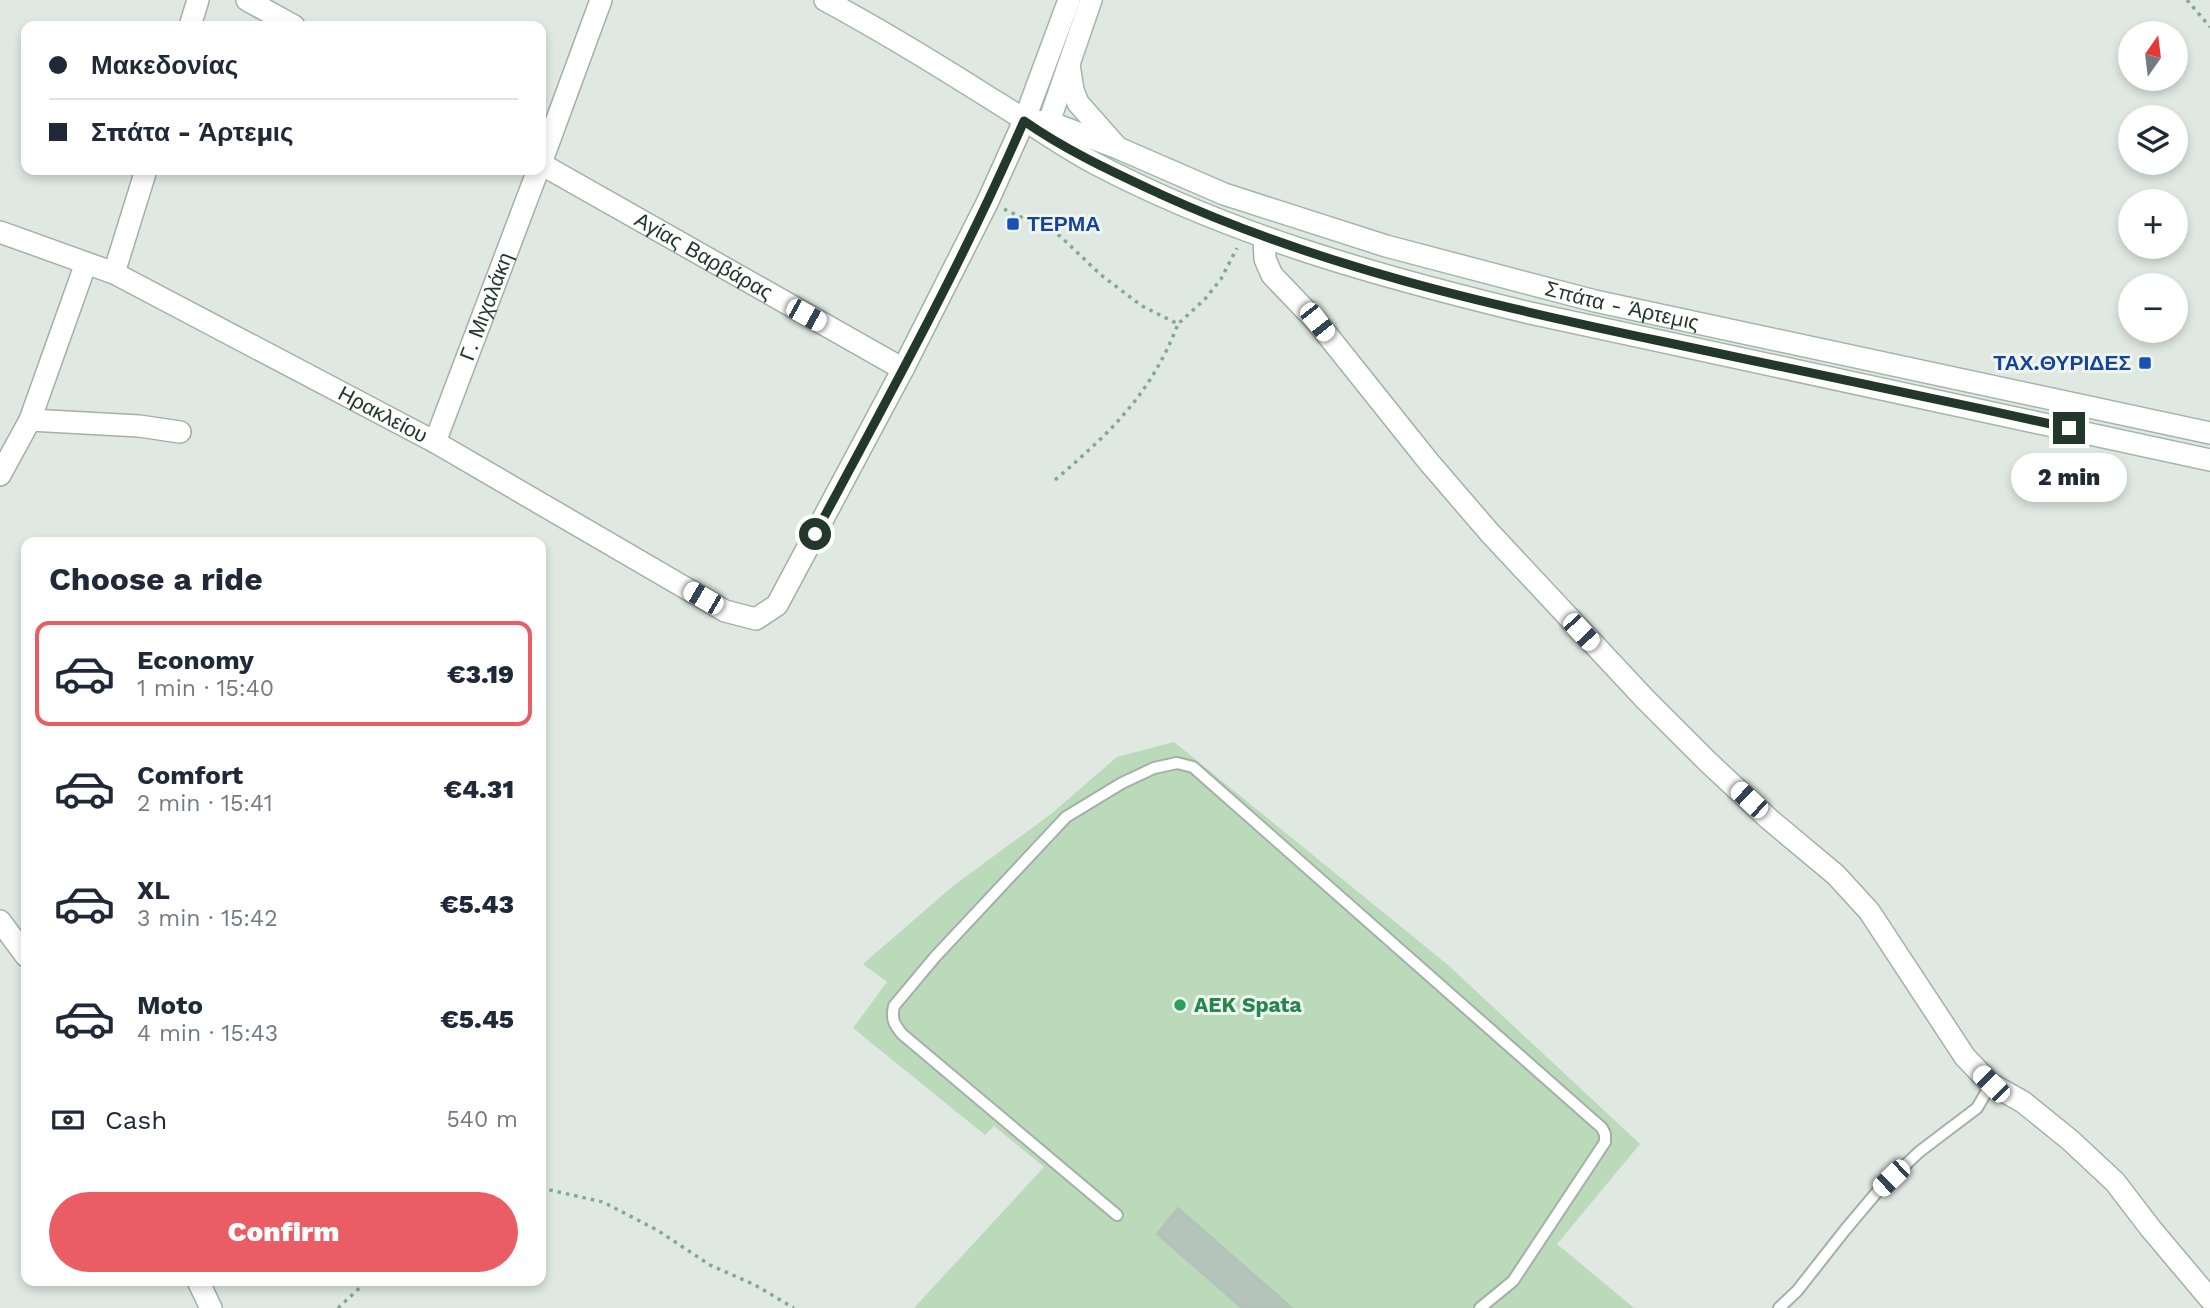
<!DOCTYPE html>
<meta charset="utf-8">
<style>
:root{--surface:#fff;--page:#f6f6f7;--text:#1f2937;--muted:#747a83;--line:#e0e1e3;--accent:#ea5d64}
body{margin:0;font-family:"Work Sans",sans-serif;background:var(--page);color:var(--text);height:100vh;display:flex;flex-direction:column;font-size:26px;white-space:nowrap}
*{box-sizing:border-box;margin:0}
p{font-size:23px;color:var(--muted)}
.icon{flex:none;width:38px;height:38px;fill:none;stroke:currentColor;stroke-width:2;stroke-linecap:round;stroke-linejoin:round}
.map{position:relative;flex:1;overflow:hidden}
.sheet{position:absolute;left:21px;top:537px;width:525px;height:749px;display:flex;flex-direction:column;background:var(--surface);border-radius:14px;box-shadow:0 4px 10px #0003}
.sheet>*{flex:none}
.banner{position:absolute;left:21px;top:21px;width:525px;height:154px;border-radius:14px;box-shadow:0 4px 10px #0003;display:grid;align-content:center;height:154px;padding:0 28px;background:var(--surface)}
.needle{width:46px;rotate:14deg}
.buttons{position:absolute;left:2118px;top:21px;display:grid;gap:14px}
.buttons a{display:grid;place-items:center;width:70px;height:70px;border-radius:50%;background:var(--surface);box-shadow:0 4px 10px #0003;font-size:35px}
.end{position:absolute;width:32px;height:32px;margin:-16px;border:9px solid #21382b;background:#fff;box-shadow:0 0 0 4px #fff}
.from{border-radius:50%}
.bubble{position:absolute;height:49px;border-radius:24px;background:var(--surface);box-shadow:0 4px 10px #0003;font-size:23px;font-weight:800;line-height:49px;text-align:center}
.car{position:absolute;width:21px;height:42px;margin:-21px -10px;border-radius:9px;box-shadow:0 0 5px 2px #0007;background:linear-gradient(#fff 24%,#345 0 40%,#fff 0 76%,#345 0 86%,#fff 0)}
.banner b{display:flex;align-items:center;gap:24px;height:66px;font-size:26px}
.banner b+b{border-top:2px solid var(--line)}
.banner i{width:18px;height:18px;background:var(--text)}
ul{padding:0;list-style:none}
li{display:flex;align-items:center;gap:21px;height:105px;margin:0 14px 10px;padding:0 14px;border:4px solid transparent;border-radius:14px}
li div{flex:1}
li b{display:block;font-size:26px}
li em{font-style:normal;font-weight:800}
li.selected{border-color:var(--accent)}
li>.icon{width:63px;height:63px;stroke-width:1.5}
h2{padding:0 28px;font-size:32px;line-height:84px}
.pay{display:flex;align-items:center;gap:18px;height:77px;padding:0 28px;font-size:26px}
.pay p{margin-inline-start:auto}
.action{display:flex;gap:14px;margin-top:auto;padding:14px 28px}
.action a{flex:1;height:80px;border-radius:42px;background:var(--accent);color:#fff;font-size:28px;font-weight:800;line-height:80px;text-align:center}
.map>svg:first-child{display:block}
.green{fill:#badab9}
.building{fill:#b5c4ba;stroke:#b2c2b7;stroke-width:2}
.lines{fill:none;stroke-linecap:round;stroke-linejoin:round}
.lane-casing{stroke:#a2b0a7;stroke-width:14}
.street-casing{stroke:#a2b0a7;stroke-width:24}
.secondary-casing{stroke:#a1b7a9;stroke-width:24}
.path{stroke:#81ab91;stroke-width:3.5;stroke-dasharray:3.5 5;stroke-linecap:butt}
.lane{stroke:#fff;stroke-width:10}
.street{stroke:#fff;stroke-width:21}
.secondary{stroke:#fff;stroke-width:21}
.route{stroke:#21382b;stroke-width:9}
.transit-dot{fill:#1a4fb4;stroke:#eff6f1;stroke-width:2.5}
.leisure-dot{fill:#2e9e5b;stroke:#eff6f1;stroke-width:2.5}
.labels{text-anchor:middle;stroke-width:6;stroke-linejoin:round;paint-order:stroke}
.transit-label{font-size:21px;font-weight:bold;fill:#164399;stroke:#eff6f1;text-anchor:start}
.street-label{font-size:21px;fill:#21382b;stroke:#eff6f1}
.leisure-label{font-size:21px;font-weight:bold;fill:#27864d;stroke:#eff6f1;text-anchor:start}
</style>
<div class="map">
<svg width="2210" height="1308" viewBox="0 0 2210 1308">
<rect width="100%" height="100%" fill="#dfe9e2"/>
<polygon class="green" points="1174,742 1448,965 1640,1144 1557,1244 1634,1308 914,1308 1044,1167 994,1126 985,1135 853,1028 887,982 863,964 953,886 1051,814 1117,757"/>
<polygon class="building" points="1178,1208 1292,1308 1242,1308 1157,1234"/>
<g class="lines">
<g class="lane-casing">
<g id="lane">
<path d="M1117,1215L902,1034C894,1024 891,1019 894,1006L935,957L1066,817L1122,783L1154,768L1177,763L1193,767L1602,1128L1605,1134V1142L1513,1281L1480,1308"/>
<polyline points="1779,1308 1797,1291 1845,1230 1877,1192 1919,1152 1977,1108 1991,1084"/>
</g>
</g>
<g class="street-casing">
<g id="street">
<polyline points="247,0 294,26"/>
<polyline points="190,26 198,0"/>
<polyline points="541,163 601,0"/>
<path id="s1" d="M541,164L903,369"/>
<path id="s2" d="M0,232L114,273L435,442L725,611L756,619L777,605L903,369L987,203L1024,121"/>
<polyline points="1264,238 1265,259 1272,275 1317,322 1428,461 1489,532 1645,699 1708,762 1769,819 1836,875 1869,911 1965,1057 1991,1084 2023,1102 2070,1140 2115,1182 2151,1229 2210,1299"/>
<polyline points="114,273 146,170"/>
<polyline points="30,420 139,426 180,432"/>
<path id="s3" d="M435,442L538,170"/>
<polyline points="0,475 30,420 86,263"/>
<polyline points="0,921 26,956"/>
<polyline points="198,1281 211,1308"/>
</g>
</g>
<g class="secondary-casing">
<g id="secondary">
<path d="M825,0C882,31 938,65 993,100C1028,121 1060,145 1096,164C1233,236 1381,277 1530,313L2210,460"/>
<polyline points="1069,65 1073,90 1078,103 1116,146"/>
<polyline points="1024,121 1069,0"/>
<path id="s4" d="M1027,121L1049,122L1118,148L1224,194L1386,246L1595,301L2210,433"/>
<polyline points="1049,122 1091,0"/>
</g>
</g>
<g class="path">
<polyline points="2187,0 2210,27"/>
<polyline points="1004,209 1060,236 1101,275 1142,306 1178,324 1205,299 1221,279 1237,248"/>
<path d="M1055,480C1111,432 1151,394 1178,324"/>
<polyline points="541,1188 603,1202 657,1230 710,1265 755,1285 794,1308"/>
<polyline points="338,1308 367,1281"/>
</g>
<use href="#lane" class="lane"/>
<use href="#street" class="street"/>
<use href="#secondary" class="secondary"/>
</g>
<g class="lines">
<path class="route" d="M815,534C888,398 963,262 1024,121C1067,151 1113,172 1160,194C1320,267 1489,305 1660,341C1797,369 1933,398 2069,428"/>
</g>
<g class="transit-dot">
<rect x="1006" y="217" width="14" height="14" rx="3.5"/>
<rect x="2138" y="356" width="14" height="14" rx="3.5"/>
</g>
<circle class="leisure-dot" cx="1180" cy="1005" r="7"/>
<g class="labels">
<g class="transit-label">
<text x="1027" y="231">ΤΕΡΜΑ</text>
<text x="2131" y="370" text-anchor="end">ΤΑΧ.ΘΥΡΙΔΕΣ</text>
</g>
<g class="street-label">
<text dy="7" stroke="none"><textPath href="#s1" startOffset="187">Αγίας Βαρβάρας</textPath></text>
<text dy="7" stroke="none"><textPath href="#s4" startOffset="625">Σπάτα - Άρτεμις</textPath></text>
<text dy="7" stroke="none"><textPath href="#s3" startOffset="145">Γ. Μιχαλάκη</textPath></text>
<text dy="7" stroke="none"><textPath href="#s2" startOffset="425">Ηρακλείου</textPath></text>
</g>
<g class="leisure-label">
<text x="1194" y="1012">AEK Spata</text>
</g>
</g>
</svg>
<div class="buttons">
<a><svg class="needle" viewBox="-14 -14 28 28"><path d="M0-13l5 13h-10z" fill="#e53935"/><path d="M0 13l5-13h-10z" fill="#747a83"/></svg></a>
<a><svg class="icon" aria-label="layers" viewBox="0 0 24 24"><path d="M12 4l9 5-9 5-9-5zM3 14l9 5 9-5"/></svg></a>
<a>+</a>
<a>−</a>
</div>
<i class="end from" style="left:815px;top:534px"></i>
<i class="end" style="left:2069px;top:428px"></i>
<div class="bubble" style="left:2011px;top:453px;width:116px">2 min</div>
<i class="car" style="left:806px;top:315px;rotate:119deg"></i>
<i class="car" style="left:1317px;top:322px;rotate:142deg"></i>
<i class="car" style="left:703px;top:598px;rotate:300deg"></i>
<i class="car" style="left:1581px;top:632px;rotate:137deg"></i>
<i class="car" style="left:1749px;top:800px;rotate:313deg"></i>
<i class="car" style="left:1991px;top:1084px;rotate:315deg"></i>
<i class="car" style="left:1891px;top:1178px;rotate:226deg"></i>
<div class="banner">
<b><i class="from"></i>Μακεδονίας</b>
<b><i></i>Σπάτα - Άρτεμις</b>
</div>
<section class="sheet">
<h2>Choose a ride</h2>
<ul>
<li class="selected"><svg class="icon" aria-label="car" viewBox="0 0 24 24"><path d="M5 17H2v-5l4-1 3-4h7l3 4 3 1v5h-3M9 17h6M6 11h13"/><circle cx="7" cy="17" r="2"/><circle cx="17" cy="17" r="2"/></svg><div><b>Economy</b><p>1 min · 15:40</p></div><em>€3.19</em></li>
<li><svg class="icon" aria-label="car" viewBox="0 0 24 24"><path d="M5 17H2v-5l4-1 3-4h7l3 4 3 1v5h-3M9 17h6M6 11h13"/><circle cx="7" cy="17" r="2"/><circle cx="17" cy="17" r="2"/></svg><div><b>Comfort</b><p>2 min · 15:41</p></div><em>€4.31</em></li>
<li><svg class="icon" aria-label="car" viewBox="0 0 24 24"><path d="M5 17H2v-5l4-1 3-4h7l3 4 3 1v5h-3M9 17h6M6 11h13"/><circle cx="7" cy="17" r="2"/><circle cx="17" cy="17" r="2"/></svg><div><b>XL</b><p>3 min · 15:42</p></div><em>€5.43</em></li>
<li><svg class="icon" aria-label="car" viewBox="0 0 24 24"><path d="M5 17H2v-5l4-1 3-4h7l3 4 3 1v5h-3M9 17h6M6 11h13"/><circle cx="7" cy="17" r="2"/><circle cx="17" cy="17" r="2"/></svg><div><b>Moto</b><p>4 min · 15:43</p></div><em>€5.45</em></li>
</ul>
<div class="pay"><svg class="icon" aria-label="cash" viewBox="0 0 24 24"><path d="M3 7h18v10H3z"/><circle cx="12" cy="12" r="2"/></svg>Cash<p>540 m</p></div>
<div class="action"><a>Confirm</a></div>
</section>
</div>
